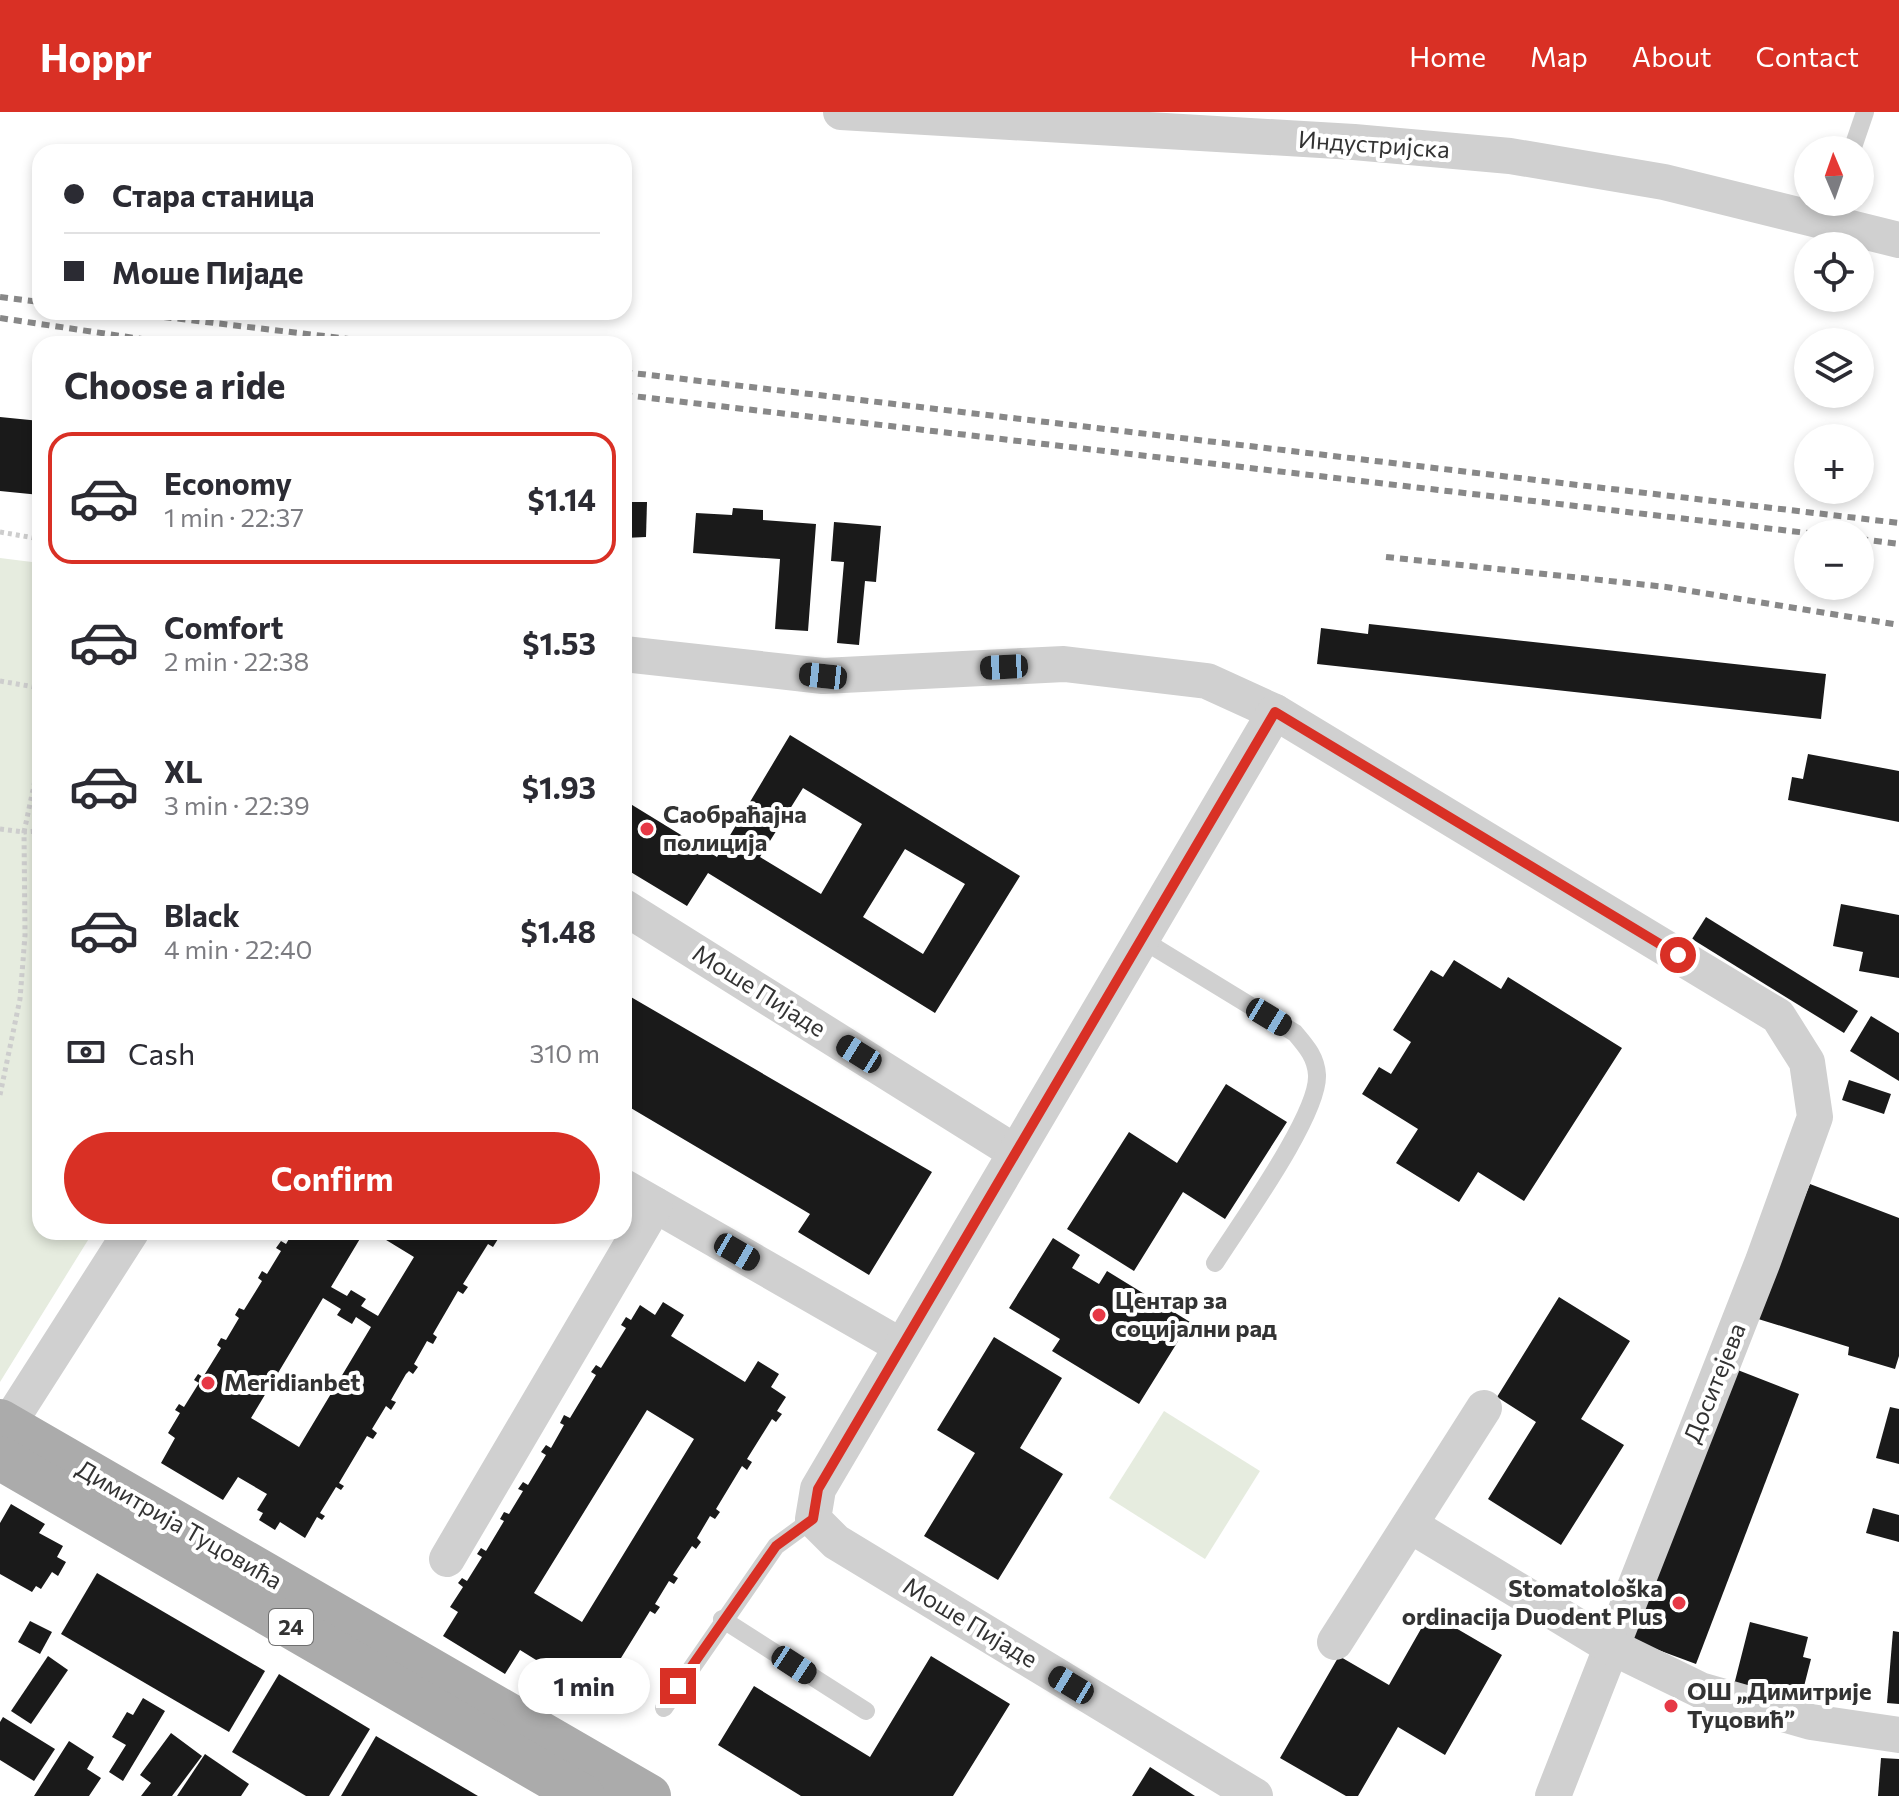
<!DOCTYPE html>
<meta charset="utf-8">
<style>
:root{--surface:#fff;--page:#f2f2f3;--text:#2b2b33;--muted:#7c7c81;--line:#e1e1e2;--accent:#d93025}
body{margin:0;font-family:Commissioner,sans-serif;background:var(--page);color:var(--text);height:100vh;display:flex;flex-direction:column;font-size:30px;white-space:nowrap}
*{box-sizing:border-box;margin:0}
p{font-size:26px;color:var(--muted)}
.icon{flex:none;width:44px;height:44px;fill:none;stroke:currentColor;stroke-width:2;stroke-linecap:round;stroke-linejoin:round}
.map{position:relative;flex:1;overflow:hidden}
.panel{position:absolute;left:32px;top:224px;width:600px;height:904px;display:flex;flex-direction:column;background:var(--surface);border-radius:24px;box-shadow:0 4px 12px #0003}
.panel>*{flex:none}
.hud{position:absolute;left:32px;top:32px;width:600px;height:176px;border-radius:24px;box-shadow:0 4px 12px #0003;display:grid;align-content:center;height:176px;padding:0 32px;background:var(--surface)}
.needle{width:52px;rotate:358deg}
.controls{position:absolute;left:1794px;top:24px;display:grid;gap:16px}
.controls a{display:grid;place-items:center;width:80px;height:80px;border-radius:50%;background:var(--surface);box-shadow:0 4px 12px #0003;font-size:40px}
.end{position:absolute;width:36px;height:36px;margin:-18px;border:10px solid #d93025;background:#fff;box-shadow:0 0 0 4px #fff}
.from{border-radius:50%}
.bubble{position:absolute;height:56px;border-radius:28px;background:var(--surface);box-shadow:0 4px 12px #0003;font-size:26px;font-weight:700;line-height:56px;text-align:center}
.car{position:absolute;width:24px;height:48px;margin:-24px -12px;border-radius:10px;box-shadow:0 0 6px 2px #0007;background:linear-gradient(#222 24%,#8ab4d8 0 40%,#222 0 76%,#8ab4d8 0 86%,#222 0)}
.hud b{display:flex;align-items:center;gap:28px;height:76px;font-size:30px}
.hud b+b{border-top:2px solid var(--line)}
.hud i{width:20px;height:20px;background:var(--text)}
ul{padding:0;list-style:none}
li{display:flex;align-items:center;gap:24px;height:132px;margin:0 16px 12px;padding:0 16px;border:4px solid transparent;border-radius:24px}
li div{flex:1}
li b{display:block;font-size:30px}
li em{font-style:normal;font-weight:700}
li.active{border-color:var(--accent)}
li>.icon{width:72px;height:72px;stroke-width:1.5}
h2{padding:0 32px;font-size:36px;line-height:96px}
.pay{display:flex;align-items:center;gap:20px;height:88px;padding:0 32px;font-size:30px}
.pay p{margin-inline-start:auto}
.cta{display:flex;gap:16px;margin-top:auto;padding:16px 32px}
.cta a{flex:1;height:92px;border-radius:48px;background:var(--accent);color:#fff;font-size:32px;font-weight:700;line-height:92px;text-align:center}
header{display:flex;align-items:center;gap:48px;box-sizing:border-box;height:112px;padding:0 40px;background:var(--accent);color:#fff}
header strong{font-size:38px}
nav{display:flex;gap:44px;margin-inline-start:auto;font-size:28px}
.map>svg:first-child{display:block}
.green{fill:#e6ecdf}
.building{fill:#1a1a1a;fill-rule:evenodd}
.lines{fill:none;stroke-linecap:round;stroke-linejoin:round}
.path{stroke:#cdcdcd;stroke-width:5;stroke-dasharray:4 4;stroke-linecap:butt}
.service{stroke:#d0d0d0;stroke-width:18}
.minor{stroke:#d0d0d0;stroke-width:36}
.primary{stroke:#ababab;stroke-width:44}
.rail{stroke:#888;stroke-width:6;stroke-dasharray:8 6;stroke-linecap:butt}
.route{stroke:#d93025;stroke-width:10}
.poi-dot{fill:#e63946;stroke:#fff;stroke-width:3}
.labels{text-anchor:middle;stroke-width:8;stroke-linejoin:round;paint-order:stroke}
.shield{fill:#fff;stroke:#707070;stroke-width:2}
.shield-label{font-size:22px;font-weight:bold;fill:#333}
.street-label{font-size:24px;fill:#333;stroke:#fff}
.poi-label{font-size:24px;font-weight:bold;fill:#333;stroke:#fff;text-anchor:start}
</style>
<header>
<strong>Hoppr</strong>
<nav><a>Home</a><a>Map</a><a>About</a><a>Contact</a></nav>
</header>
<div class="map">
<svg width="1899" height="1684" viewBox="0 0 1899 1684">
<rect width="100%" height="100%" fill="#fff"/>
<g class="green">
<polygon points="0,446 40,451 40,1120 93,1120 0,1270"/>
<polygon points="1164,1299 1260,1359 1205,1447 1109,1386"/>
</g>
<g class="building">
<polygon points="0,305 40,309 40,383 0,379"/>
<polygon points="624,390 647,390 646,425 624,426"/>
<polygon points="733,396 763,398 763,408 816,412 808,519 775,517 780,447 693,441 696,401 732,403"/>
<polygon points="834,410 881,414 876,470 865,469 859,533 837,531 844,450 831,449"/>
<polygon points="1369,512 1826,562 1821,607 1317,552 1321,516 1368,522"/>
<path d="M790,623L1020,764L935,901L708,761L687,794L624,756V688L717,745ZM803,676L862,712L821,782L760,745ZM905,737L965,772L923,842L863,805Z"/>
<polygon points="1808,642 1899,659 1899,710 1788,688 1792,665 1803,667"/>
<polygon points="1841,792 1899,803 1899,866 1859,859 1863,840 1833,834"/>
<polygon points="1706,805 1858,899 1844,921 1692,827"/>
<polygon points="1454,848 1501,877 1508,865 1622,936 1524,1089 1478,1060 1459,1090 1396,1051 1418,1017 1362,982 1379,955 1391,962 1411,930 1393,918 1431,858 1443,865"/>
<polygon points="624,881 932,1060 869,1163 798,1120 810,1102 624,992"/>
<polygon points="1871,904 1899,921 1899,969 1850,939"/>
<polygon points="1849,968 1891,982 1884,1002 1842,988"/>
<polygon points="1226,972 1287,1010 1225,1107 1183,1080 1134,1159 1067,1117 1129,1020 1177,1051"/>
<polygon points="1810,1072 1899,1106 1899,1244 1895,1257 1848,1243 1849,1235 1755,1206"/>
<path d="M293,1120H364L331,1175L347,1184L351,1178L366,1187L361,1194L378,1204L414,1145L373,1120H496L493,1124L498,1127L493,1135L488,1132L463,1172L468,1175L463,1182L458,1179L433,1222L437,1225L433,1232L427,1229L414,1252L418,1255L413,1262L409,1259L406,1262L391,1288L396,1290L391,1298L386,1294L372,1317L377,1321L373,1327L367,1324L339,1371L344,1374L341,1378L336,1375L320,1401L325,1404L322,1408L317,1405L305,1426L280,1410L275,1418L259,1408L263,1401L257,1398L267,1382L238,1365L223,1388L161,1351L175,1326L168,1321L180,1301L175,1298L179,1292L184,1295L199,1271L194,1268L198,1262L203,1265L221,1236L217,1233L221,1226L226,1228L239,1206L235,1203L239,1196L244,1198L262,1169L258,1166L262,1159L267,1162L281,1139L276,1136L281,1129L286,1132ZM323,1186L341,1197L337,1203L352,1212L356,1205L371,1215L299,1335L251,1306Z"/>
<polygon points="1053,1126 1080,1143 1072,1156 1099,1172 1107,1159 1190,1210 1139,1292 1052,1239 1060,1227 1009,1196"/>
<polygon points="1559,1185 1630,1229 1581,1307 1624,1333 1561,1433 1488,1387 1536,1310 1497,1285"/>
<path d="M663,1190L684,1203L671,1224L745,1270L758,1249L779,1262L771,1275L786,1285L777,1299L782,1302L776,1310L772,1307L747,1347L752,1350L747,1358L742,1354L716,1397L720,1400L715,1407L710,1404L697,1426L701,1430L696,1437L692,1434L673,1463L678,1466L674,1472L669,1469L655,1492L660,1495L655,1502L650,1499L621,1546L626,1548L623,1553L618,1550L602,1576L607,1579L604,1583L600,1579L587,1600L562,1585L557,1592L541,1582L545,1576L540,1572L549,1556L520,1538L505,1562L443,1524L458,1500L450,1495L463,1475L458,1471L462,1466L467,1469L482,1445L477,1442L481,1436L486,1439L504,1409L500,1407L504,1400L509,1402L523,1379L518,1377L523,1370L528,1373L546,1343L541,1340L546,1333L551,1336L564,1313L560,1311L564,1303L570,1306L596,1263L591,1260L596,1253L601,1256L626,1216L621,1213L626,1205L631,1208L640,1193L655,1203ZM647,1298L694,1327L582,1510L534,1481Z"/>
<polygon points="994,1225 1062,1266 1020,1336 1063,1362 998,1468 924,1424 975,1341 937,1318"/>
<polygon points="1730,1255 1799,1282 1696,1552 1626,1526"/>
<polygon points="1890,1295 1899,1297 1899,1352 1876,1346"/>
<polygon points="11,1392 45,1412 39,1421 63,1434 57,1445 66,1450 58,1464 52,1460 41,1477 36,1474 32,1480 0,1462 0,1411"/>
<polygon points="1873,1396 1899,1403 1899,1430 1866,1421"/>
<polygon points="97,1461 265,1559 229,1620 61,1522"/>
<polygon points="1430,1501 1502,1543 1445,1643 1398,1615 1358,1684 1346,1684 1280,1646 1339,1544 1389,1573"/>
<polygon points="30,1509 52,1520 40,1542 18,1530"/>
<polygon points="1750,1510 1808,1525 1803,1545 1811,1547 1800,1590 1734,1573"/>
<polygon points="1893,1519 1899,1520 1899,1592 1887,1591"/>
<polygon points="48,1544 68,1558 31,1612 11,1599"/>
<polygon points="931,1544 1010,1592 953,1684 801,1684 718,1633 754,1574 870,1645"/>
<polygon points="279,1562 370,1617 329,1684 306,1684 232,1640"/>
<polygon points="143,1586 165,1599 123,1669 109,1660 126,1633 112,1625 127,1600 133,1603"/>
<polygon points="3,1605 55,1637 34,1669 0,1648 0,1610"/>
<polygon points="171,1621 202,1644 172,1684 141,1684 151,1671 140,1663"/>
<polygon points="376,1624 478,1684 341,1684"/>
<polygon points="69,1629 94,1645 87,1657 101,1666 89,1684 34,1684"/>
<polygon points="205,1642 249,1672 241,1684 177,1684"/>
<polygon points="1881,1646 1899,1647 1899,1684 1878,1684"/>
<polygon points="1150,1655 1195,1684 1132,1684"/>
</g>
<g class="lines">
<g class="path">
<polyline points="0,420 40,427"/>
<polyline points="0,569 40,576"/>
<polyline points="0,717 24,720 40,645"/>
<polyline points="0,983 20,887 25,823 24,720 40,719"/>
</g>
<g class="service">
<polyline points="1852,38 1865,0"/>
<path d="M1141,827L1295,921C1306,934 1316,945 1317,963C1319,1003 1239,1113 1215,1151"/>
<polyline points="722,1507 866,1599"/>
<polyline points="664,1596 776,1434 813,1407"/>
</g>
<g class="minor">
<polyline points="841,0 1354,30 1510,44 1664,70 1899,128"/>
<polyline points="624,542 823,564 1064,552 1207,569 1275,600 1778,904 1807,950 1815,1005 1763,1149 1553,1684"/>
<polyline points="624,795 1015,1040"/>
<polyline points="624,1075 901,1234"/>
<polyline points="0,1325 131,1120"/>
<polyline points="1410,1413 1610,1534 1700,1578 1811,1610 1899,1623"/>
<polyline points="447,1447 655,1093"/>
<polyline points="1335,1530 1484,1296"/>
<polyline points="1255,1684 836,1430 813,1407 818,1377 1275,600"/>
</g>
<g class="primary">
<polyline points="0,1309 649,1684"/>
<polyline points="0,1346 583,1684"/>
</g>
<g class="rail">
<polyline points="0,185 40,190"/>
<polyline points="122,200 391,232"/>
<polyline points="0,206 175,232"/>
<polyline points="624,260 1899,411"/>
<polyline points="624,283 1816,422"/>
<polyline points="1860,427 1899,432"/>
<polyline points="1386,445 1666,475 1899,513"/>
</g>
</g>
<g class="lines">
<polyline class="route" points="678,1574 776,1434 813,1407 818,1377 1275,600 1678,843"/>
</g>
<g class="poi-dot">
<circle cx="647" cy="717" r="8"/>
<circle cx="1099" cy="1203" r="8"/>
<circle cx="208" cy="1271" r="8"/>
<circle cx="1679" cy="1491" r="8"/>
<circle cx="1671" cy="1594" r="8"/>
</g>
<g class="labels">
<rect class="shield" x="269" y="1497" width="44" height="36" rx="6"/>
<g class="shield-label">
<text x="291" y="1523">24</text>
</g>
<g class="street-label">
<text transform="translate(1374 33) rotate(4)" y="8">Индустријска</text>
<text transform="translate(759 879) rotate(32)" y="8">Моше Пијаде</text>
<text transform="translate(1715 1271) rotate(-68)" y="8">Доситејева</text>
<text transform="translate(179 1413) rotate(30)" y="8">Димитрија Туцовића</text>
<text transform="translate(970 1511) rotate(31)" y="8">Моше Пијаде</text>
</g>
<g class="poi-label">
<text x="663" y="711">Саобраћајна<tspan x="663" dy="28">полиција</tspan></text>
<text x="1115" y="1197">Центар за<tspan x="1115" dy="28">социјални рад</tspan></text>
<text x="224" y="1279">Meridianbet</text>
<text x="1663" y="1485" text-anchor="end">Stomatološka<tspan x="1663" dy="28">ordinacija Duodent Plus</tspan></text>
<text x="1687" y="1588">ОШ „Димитрије<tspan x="1687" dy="28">Туцовић”</tspan></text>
</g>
</g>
</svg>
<div class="controls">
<a><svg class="needle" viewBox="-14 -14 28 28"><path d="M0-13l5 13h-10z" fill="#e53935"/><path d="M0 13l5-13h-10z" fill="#7c7c81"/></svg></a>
<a><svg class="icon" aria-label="locate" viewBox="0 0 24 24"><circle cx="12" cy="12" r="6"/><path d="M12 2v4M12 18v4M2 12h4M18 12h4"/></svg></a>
<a><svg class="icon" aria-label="layers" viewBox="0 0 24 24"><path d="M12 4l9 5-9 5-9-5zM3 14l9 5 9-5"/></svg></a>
<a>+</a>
<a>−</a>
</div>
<i class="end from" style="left:1678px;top:843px"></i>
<i class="end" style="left:678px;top:1574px"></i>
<div class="bubble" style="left:518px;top:1546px;width:132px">1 min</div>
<i class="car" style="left:1004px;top:555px;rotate:267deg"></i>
<i class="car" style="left:823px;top:564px;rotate:276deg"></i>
<i class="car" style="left:1269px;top:905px;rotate:121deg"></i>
<i class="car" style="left:859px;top:942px;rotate:302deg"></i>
<i class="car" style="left:737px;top:1140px;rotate:120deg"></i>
<i class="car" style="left:794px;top:1553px;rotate:123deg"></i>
<i class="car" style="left:1071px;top:1573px;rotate:301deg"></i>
<div class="hud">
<b><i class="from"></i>Стара станица</b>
<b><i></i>Моше Пијаде</b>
</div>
<section class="panel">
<h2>Choose a ride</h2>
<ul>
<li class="active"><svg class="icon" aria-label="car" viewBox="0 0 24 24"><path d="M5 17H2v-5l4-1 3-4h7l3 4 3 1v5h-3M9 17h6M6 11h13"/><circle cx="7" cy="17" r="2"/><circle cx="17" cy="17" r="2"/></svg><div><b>Economy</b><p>1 min · 22:37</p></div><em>$1.14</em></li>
<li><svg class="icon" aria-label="car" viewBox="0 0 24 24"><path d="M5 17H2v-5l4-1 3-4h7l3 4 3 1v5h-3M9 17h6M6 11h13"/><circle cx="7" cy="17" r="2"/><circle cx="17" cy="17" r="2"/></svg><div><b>Comfort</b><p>2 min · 22:38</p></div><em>$1.53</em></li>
<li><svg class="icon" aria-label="car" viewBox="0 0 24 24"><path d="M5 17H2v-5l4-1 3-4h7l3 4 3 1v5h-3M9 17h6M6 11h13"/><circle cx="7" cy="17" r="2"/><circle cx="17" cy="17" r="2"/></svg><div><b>XL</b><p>3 min · 22:39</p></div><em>$1.93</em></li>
<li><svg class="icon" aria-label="car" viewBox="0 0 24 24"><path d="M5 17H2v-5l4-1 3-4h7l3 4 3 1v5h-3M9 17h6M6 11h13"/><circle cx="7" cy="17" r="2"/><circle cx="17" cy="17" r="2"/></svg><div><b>Black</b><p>4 min · 22:40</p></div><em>$1.48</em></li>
</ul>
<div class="pay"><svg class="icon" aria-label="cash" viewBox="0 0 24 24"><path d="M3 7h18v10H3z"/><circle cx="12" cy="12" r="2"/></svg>Cash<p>310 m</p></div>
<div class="cta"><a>Confirm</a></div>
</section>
</div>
